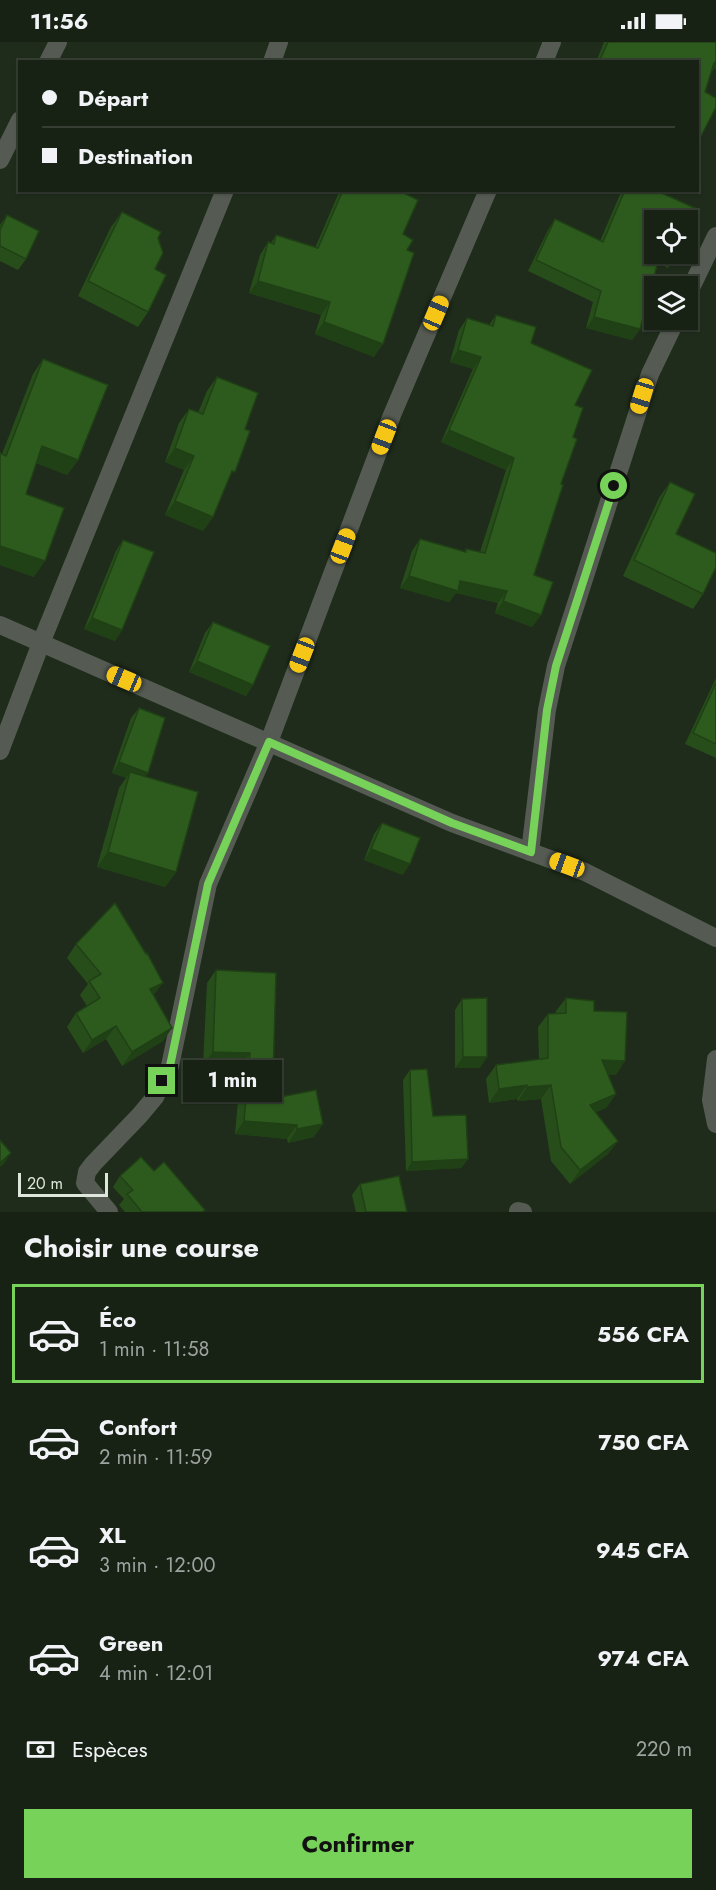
<!DOCTYPE html>
<html lang="fr">
<meta charset="utf-8">
<style>
:root{--surface:#172114;--page:#242e22;--text:#f1f3f6;--muted:#9ea3a0;--line:#363e34;--accent:#77d259}
body{margin:0;font-family:Jost,sans-serif;background:var(--page);color:var(--text);height:100vh;display:flex;flex-direction:column;font-size:22px;white-space:nowrap}
*{box-sizing:border-box;margin:0}
p{font-size:20px;color:var(--muted)}
.icon{flex:none;width:33px;height:33px;fill:none;stroke:currentColor;stroke-width:2;stroke-linecap:round;stroke-linejoin:round}
.map{position:relative;height:1170px;overflow:hidden}
.panel{display:flex;flex-direction:column;background:var(--surface);flex:1}
.panel>*{flex:none}
.top-card{position:absolute;left:18px;top:18px;width:681px;height:132px;border-radius:0px;box-shadow:0 2px 4px #0004,0 0 0 2px var(--line);display:grid;align-content:center;height:132px;padding:0 24px;background:var(--surface)}
.controls{position:absolute;left:644px;top:168px;display:grid;gap:12px}
.controls a{display:grid;place-items:center;width:54px;height:54px;border-radius:0px;background:var(--surface);box-shadow:0 2px 4px #0004,0 0 0 2px var(--line);font-size:30px}
.scale{position:absolute;left:18px;bottom:15px;width:90px;box-sizing:border-box;padding-left:6px;border:3px solid #dee6db;border-top:0;font-size:16px;line-height:21px;white-space:nowrap;color:#dee6db;-webkit-text-stroke:4px #1f2c1b;paint-order:stroke}
.end{position:absolute;width:27px;height:27px;margin:-14px;border:8px solid #77d259;background:#111;box-shadow:0 0 0 3px #111}
.from{border-radius:50%}
.bubble{position:absolute;height:42px;border-radius:0px;background:var(--surface);box-shadow:0 2px 4px #0004,0 0 0 2px var(--line);font-size:20px;font-weight:700;line-height:42px;text-align:center}
.car{position:absolute;width:18px;height:36px;margin:-18px -9px;border-radius:8px;box-shadow:0 0 4px 2px #0007;background:linear-gradient(#f5c518 24%,#345 0 40%,#f5c518 0 76%,#345 0 86%,#f5c518 0)}
.top-card b{display:flex;align-items:center;gap:21px;height:57px;font-size:22px}
.top-card b+b{border-top:2px solid var(--line)}
.top-card i{width:15px;height:15px;background:var(--text)}
ul{padding:0;list-style:none}
li{display:flex;align-items:center;gap:18px;height:99px;margin:0 12px 9px;padding:0 12px;border:3px solid transparent;border-radius:0px}
li div{flex:1}
li b{display:block;font-size:22px}
li em{font-style:normal;font-weight:700}
li.current{border-color:var(--accent)}
li>.icon{width:54px;height:54px;stroke-width:1.5}
h2{padding:0 24px;font-size:27px;line-height:72px}
.pay{display:flex;align-items:center;gap:15px;height:66px;padding:0 24px;font-size:22px}
.pay p{margin-inline-start:auto}
.primary-button{display:flex;gap:12px;margin-top:auto;padding:12px 24px}
.primary-button a{flex:1;height:69px;border-radius:0px;background:var(--accent);color:#111;font-size:24px;font-weight:700;line-height:69px;text-align:center}
.status{display:flex;justify-content:space-between;align-items:center;height:42px;padding:0 30px;background:var(--surface);direction:ltr}
.status svg{height:16px;fill:currentColor}
.map>svg:first-child{display:block}
.lines{fill:none;stroke-linecap:round;stroke-linejoin:round}
.minor{stroke:#555b53;stroke-width:18}
.wall{fill:#274e1a}
.shaded-wall{fill:#204015}
.building{fill:#2d5b1e;stroke:#204015;stroke-width:1.5}
.route{stroke:#77d259;stroke-width:8}
</style>
<div class="status"><b>11:56</b><svg viewBox="0 0 49 12"><path d="M0 12V9h3v3zM5 12V6h3v6zM10 12V3h3v9zM15 12V0h3v12zM26 1h20v11H26zM47 4h2v5h-2z"/></svg></div>
<div class="map">
<svg width="716" height="1170" viewBox="0 0 716 1170">
<rect width="100%" height="100%" fill="#1f2c1b"/>
<g class="lines">
<g class="minor">
<polyline points="48,20 58,0"/>
<polyline points="272,20 279,0"/>
<polyline points="544,20 552,0"/>
<polyline points="0,118 20,78"/>
<polyline points="687,254 716,194"/>
<polyline points="0,583 452,781 585,830 716,896"/>
<polyline points="0,709 41,601 225,148"/>
<polyline points="530,810 547,668 556,624 650,332 676,278"/>
<polyline points="716,1017 711,1058 716,1082"/>
<polyline points="518,1169 523,1170"/>
<polyline points="109,1170 85,1141 87,1130 93,1122 140,1073 155,1055 170,1024 208,842 269,700 392,373 488,148"/>
</g>
</g>
<g class="wall">
<polygon points="604,0 716,0 716,26 711,29 705,50 698,20 596,20"/>
<polygon points="340,148 398,148 403,192 407,208 374,315 315,292 321,273 249,251 260,213 268,200 271,201 276,193 315,206"/>
<polygon points="622,148 655,148 654,212 678,212 668,226 658,221 640,287 632,298 586,286 593,260 528,229 548,188 555,177 600,199"/>
<polygon points="122,170 158,196 148,270 138,285 78,254 111,185"/>
<polygon points="7,173 26,217 18,228 0,219 0,183"/>
<polygon points="496,273 531,301 575,363 573,395 561,442 534,533 541,573 532,585 495,571 498,561 456,551 449,560 400,546 412,509 420,497 464,510 466,507 480,510 506,428 441,400 473,327 450,320 459,288 467,276 489,283"/>
<polygon points="43,317 78,418 67,433 36,421 26,452 34,535 0,523 0,411 2,412 33,332"/>
<polygon points="217,335 245,387 228,439 213,475 203,489 165,473 184,428 165,420 179,381 189,367 198,371 207,349"/>
<polygon points="670,440 676,492 703,552 693,567 623,534 659,456"/>
<polygon points="123,498 122,588 115,599 84,587 116,509"/>
<polygon points="213,580 253,643 246,654 189,630 205,591"/>
<polygon points="716,636 716,716 685,702"/>
<polygon points="139,666 148,731 145,735 176,830 165,845 97,825 119,746 126,736 112,731 131,676"/>
<polygon points="382,781 403,833 364,818 374,792"/>
<polygon points="76,902 153,954 172,986 163,999 122,1024 106,997 83,1011 67,985 76,971 87,964 80,953 88,942 67,916"/>
<polygon points="216,928 273,1035 280,1055 314,1095 288,1101 287,1097 235,1092 241,1024 203,1023 207,941"/>
<polygon points="566,956 594,969 616,1033 608,1032 616,1052 606,1066 596,1070 618,1099 608,1112 570,1142 551,1119 541,1057 518,1059 517,1057 489,1061 486,1037 496,1023 539,1017 538,985 548,972 556,971 556,969"/>
<polygon points="462,957 480,1026 455,1026 455,968"/>
<polygon points="410,1028 433,1074 468,1117 461,1126 406,1129 403,1038"/>
<polygon points="154,1129 205,1168 203,1170 125,1170 119,1163 124,1157 113,1145 120,1134"/>
<polygon points="360,1142 407,1170 356,1170 352,1153"/>
</g>
<g class="shaded-wall">
<polygon points="716,19 716,26 705,34 714,21"/>
<polygon points="258,239 330,260 321,273 249,251"/>
<polygon points="594,275 640,287 632,298 586,286"/>
<polygon points="324,280 383,302 374,315 315,292"/>
<polygon points="458,308 481,315 473,327 450,320"/>
<polygon points="449,388 514,416 506,428 441,400"/>
<polygon points="42,404 78,418 67,433 32,419"/>
<polygon points="175,406 194,414 184,428 165,420"/>
<polygon points="175,459 213,475 203,489 165,473"/>
<polygon points="0,504 45,519 34,535 0,523"/>
<polygon points="409,534 460,539 507,549 498,561 456,551 449,560 400,546"/>
<polygon points="503,559 541,573 532,585 495,571"/>
<polygon points="92,576 122,588 115,599 84,587"/>
<polygon points="197,619 253,643 246,654 189,630"/>
<polygon points="119,720 148,731 140,741 130,730 126,736 112,731"/>
<polygon points="371,807 410,822 403,833 364,818"/>
<polygon points="108,810 176,830 165,845 97,825"/>
<polygon points="163,941 153,954 150,947"/>
<polygon points="116,984 106,997 83,1011 92,998"/>
<polygon points="172,986 163,999 122,1024 132,1010"/>
<polygon points="213,1010 250,1011 241,1024 203,1023"/>
<polygon points="463,1015 487,1015 480,1026 455,1026"/>
<polygon points="602,1018 625,1019 616,1033 592,1032"/>
<polygon points="527,1043 517,1057 489,1061 499,1047"/>
<polygon points="551,1043 541,1057 518,1059 527,1045"/>
<polygon points="616,1052 606,1066 580,1077 590,1063"/>
<polygon points="244,1079 297,1083 287,1097 235,1092"/>
<polygon points="323,1082 314,1095 288,1101 297,1087"/>
<polygon points="618,1099 608,1112 570,1142 580,1128"/>
<polygon points="11,1111 4,1122 0,1125 0,1121"/>
<polygon points="468,1117 461,1126 406,1129 412,1120"/>
</g>
<g class="building">
<polygon points="608,0 716,0 716,19 714,21 705,50 716,56 716,65 698,100 698,20 599,20"/>
<polygon points="343,148 398,148 418,158 403,192 413,198 407,208 414,211 383,302 324,280 330,260 258,239 268,200 274,202 276,193 318,206"/>
<polygon points="625,148 655,148 697,167 687,190 687,178 654,178 654,212 660,212 640,287 594,275 601,249 536,218 555,177 603,200"/>
<polygon points="122,170 161,190 158,196 163,211 155,227 166,233 148,270 88,239"/>
<polygon points="7,173 39,189 26,217 0,204 0,188"/>
<polygon points="669,212 678,212 676,215"/>
<polygon points="496,273 536,285 531,301 592,328 575,363 583,366 573,395 577,397 561,442 563,443 534,533 553,540 541,573 503,559 507,549 460,539 458,549 409,534 420,497 466,510 466,507 485,511 514,416 449,388 481,315 458,308 467,276 493,284"/>
<polygon points="43,317 108,343 78,418 42,404 26,452 64,466 45,519 0,504 0,411 6,414"/>
<polygon points="217,335 258,351 245,387 250,389 235,430 232,429 213,475 175,459 194,414 175,406 189,367 203,372"/>
<polygon points="670,440 695,452 676,492 716,511 716,525 703,552 634,518"/>
<polygon points="123,498 154,510 122,588 92,576"/>
<polygon points="213,580 270,604 253,643 197,619"/>
<polygon points="716,641 716,702 693,691"/>
<polygon points="139,666 165,676 148,731 119,720"/>
<polygon points="130,730 198,750 176,830 108,810"/>
<polygon points="382,781 420,796 410,822 371,807"/>
<polygon points="115,861 146,912 147,911 163,941 150,947 172,986 132,1010 116,984 92,998 76,971 100,956 89,939 101,932 76,902"/>
<polygon points="216,928 276,931 273,1035 282,1036 280,1055 316,1048 323,1082 297,1087 297,1083 244,1079 250,1011 213,1010"/>
<polygon points="487,956 487,1015 463,1015 462,957"/>
<polygon points="566,956 594,959 594,969 627,970 625,1019 602,1018 616,1052 590,1063 618,1099 580,1128 561,1105 551,1043 527,1045 527,1043 499,1047 496,1023 548,1016 548,972 566,971"/>
<polygon points="427,1027 433,1074 466,1073 468,1117 412,1120 410,1028"/>
<polygon points="0,1098 11,1111 0,1121"/>
<polygon points="141,1115 154,1129 164,1120 205,1168 202,1170 142,1170 127,1152 133,1148 120,1134"/>
<polygon points="399,1134 407,1170 366,1170 360,1142"/>
</g>
<g class="lines">
<polyline class="route" points="162,1039 170,1024 208,842 269,700 452,781 531,810 547,668 556,624 614,444"/>
</g>
</svg>
<div class="controls">
<a><svg class="icon" aria-label="locate" viewBox="0 0 24 24"><circle cx="12" cy="12" r="6"/><path d="M12 2v4M12 18v4M2 12h4M18 12h4"/></svg></a>
<a><svg class="icon" aria-label="layers" viewBox="0 0 24 24"><path d="M12 4l9 5-9 5-9-5zM3 14l9 5 9-5"/></svg></a>
</div>
<div class="scale">20 m</div>
<i class="end from" style="left:614px;top:444px"></i>
<i class="end" style="left:162px;top:1039px"></i>
<div class="bubble" style="left:183px;top:1018px;width:99px">1 min</div>
<i class="car" style="left:436px;top:271px;rotate:23deg"></i>
<i class="car" style="left:642px;top:354px;rotate:197deg"></i>
<i class="car" style="left:384px;top:395px;rotate:201deg"></i>
<i class="car" style="left:343px;top:504px;rotate:21deg"></i>
<i class="car" style="left:302px;top:613px;rotate:201deg"></i>
<i class="car" style="left:124px;top:637px;rotate:293deg"></i>
<i class="car" style="left:567px;top:823px;rotate:290deg"></i>
<div class="top-card">
<b><i class="from"></i>Départ</b>
<b><i></i>Destination</b>
</div>
</div>
<section class="panel">
<h2>Choisir une course</h2>
<ul>
<li class="current"><svg class="icon" aria-label="car" viewBox="0 0 24 24"><path d="M5 17H2v-5l4-1 3-4h7l3 4 3 1v5h-3M9 17h6M6 11h13"/><circle cx="7" cy="17" r="2"/><circle cx="17" cy="17" r="2"/></svg><div><b>Éco</b><p>1 min · 11:58</p></div><em>556 CFA</em></li>
<li><svg class="icon" aria-label="car" viewBox="0 0 24 24"><path d="M5 17H2v-5l4-1 3-4h7l3 4 3 1v5h-3M9 17h6M6 11h13"/><circle cx="7" cy="17" r="2"/><circle cx="17" cy="17" r="2"/></svg><div><b>Confort</b><p>2 min · 11:59</p></div><em>750 CFA</em></li>
<li><svg class="icon" aria-label="car" viewBox="0 0 24 24"><path d="M5 17H2v-5l4-1 3-4h7l3 4 3 1v5h-3M9 17h6M6 11h13"/><circle cx="7" cy="17" r="2"/><circle cx="17" cy="17" r="2"/></svg><div><b>XL</b><p>3 min · 12:00</p></div><em>945 CFA</em></li>
<li><svg class="icon" aria-label="car" viewBox="0 0 24 24"><path d="M5 17H2v-5l4-1 3-4h7l3 4 3 1v5h-3M9 17h6M6 11h13"/><circle cx="7" cy="17" r="2"/><circle cx="17" cy="17" r="2"/></svg><div><b>Green</b><p>4 min · 12:01</p></div><em>974 CFA</em></li>
</ul>
<div class="pay"><svg class="icon" aria-label="cash" viewBox="0 0 24 24"><path d="M3 7h18v10H3z"/><circle cx="12" cy="12" r="2"/></svg>Espèces<p>220 m</p></div>
<div class="primary-button"><a>Confirmer</a></div>
</section>
